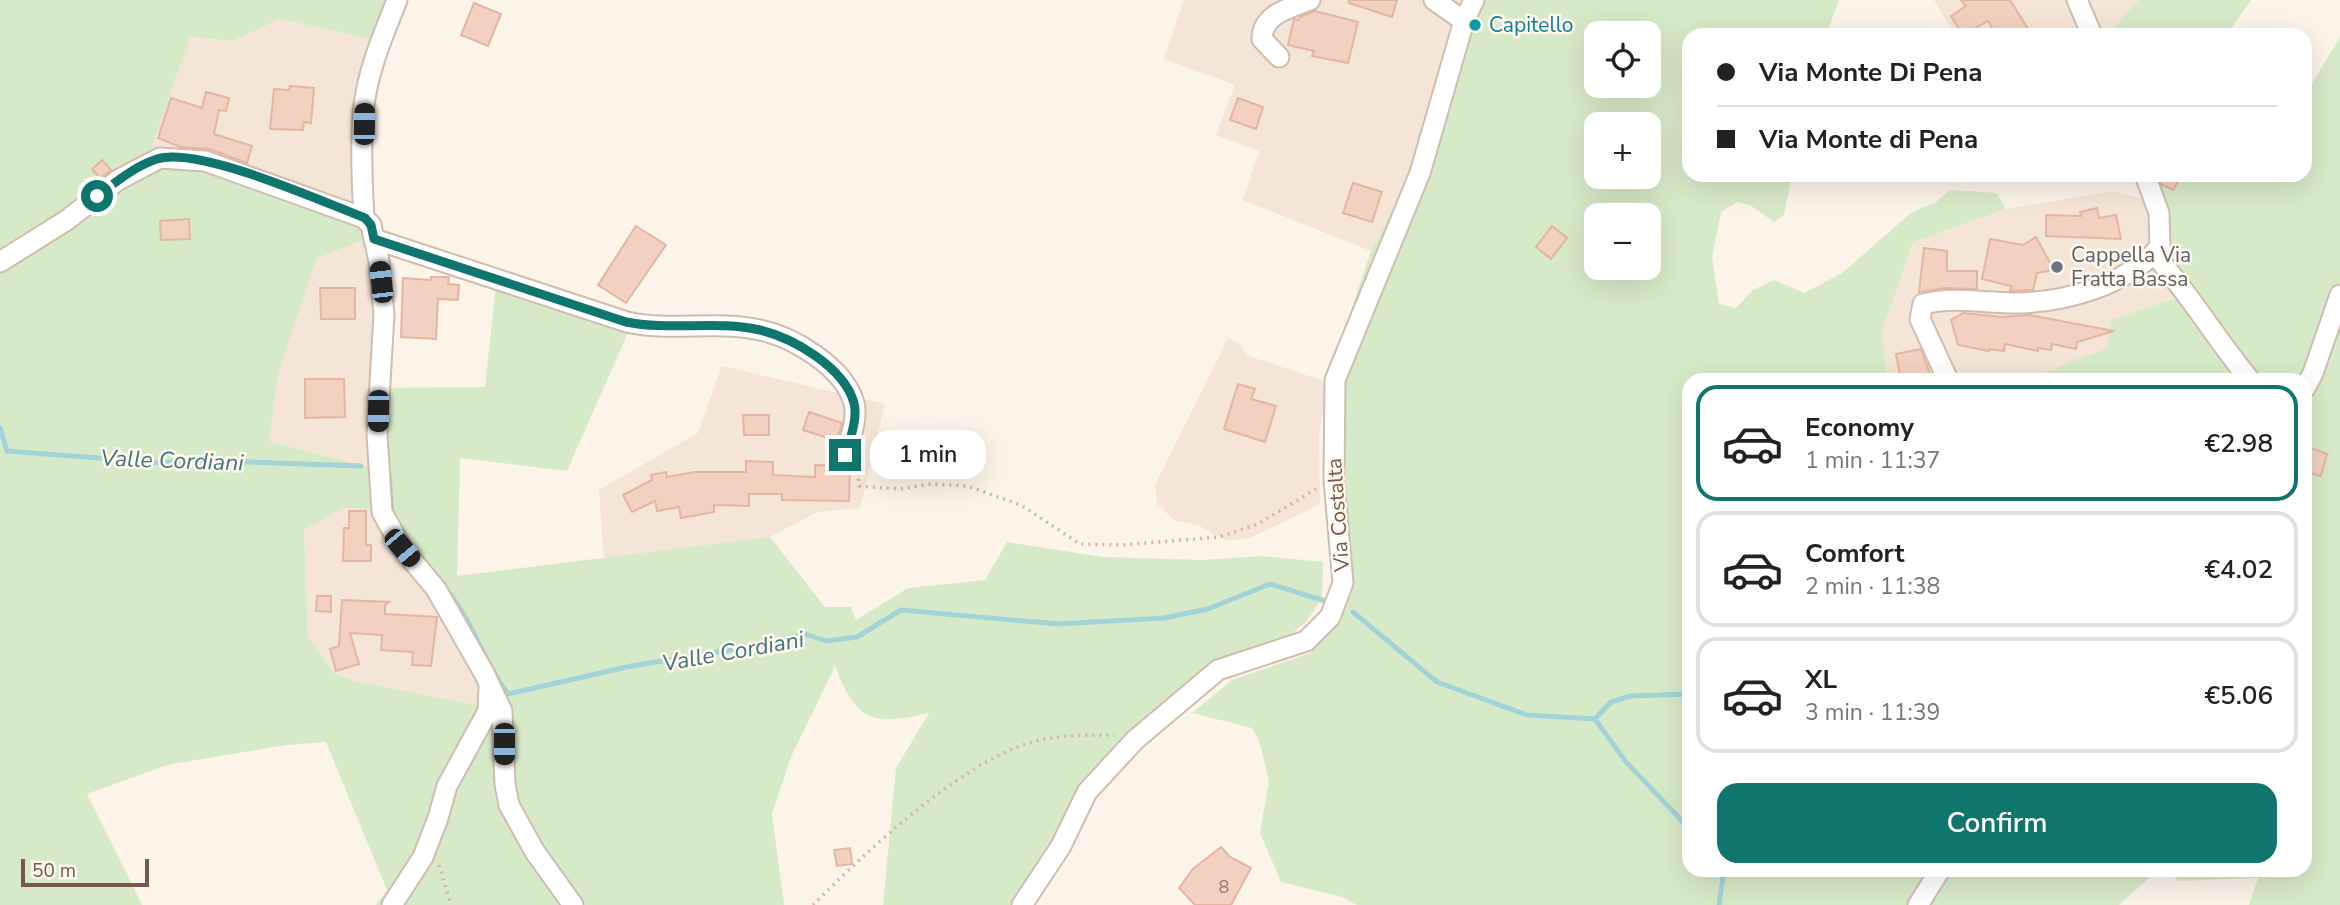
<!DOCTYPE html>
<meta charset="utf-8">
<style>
:root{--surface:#fff;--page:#f6f6f6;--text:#222;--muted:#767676;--line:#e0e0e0;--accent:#0f766e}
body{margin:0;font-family:"Nunito Sans",sans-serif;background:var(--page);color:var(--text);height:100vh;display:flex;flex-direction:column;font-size:26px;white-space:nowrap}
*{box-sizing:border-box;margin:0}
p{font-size:23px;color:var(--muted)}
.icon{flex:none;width:38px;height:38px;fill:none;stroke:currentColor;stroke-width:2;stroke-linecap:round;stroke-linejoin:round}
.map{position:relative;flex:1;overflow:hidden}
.details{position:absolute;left:1682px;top:373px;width:630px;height:504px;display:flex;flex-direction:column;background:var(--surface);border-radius:21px;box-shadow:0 7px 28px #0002}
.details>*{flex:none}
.guide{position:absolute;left:1682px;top:28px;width:630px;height:154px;border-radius:21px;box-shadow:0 7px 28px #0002;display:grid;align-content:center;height:154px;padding:0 35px;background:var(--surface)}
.fabs{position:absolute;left:1584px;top:21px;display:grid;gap:14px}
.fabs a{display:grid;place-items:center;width:77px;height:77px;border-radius:14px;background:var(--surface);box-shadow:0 7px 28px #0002;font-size:35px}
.scale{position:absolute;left:21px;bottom:18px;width:128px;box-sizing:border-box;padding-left:7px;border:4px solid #77594c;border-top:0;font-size:19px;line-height:24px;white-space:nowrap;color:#77594c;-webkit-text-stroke:5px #fff8ef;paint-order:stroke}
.end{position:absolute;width:32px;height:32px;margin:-16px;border:9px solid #0f766e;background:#fff;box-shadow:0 0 0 4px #fff}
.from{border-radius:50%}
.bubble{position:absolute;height:49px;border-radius:21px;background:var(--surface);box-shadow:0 7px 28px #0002;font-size:23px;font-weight:600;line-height:49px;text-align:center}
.car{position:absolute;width:21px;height:42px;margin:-21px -10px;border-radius:9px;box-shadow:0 0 5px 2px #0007;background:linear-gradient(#222 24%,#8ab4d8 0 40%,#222 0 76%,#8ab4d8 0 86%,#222 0)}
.guide b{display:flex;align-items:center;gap:24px;height:66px;font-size:26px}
.guide b+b{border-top:2px solid var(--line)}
.guide i{width:18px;height:18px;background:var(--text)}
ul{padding:12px 0 0;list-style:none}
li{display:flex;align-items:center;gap:21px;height:116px;margin:0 14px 10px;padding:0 21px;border:4px solid var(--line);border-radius:21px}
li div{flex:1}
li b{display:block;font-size:26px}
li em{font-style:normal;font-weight:600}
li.active{border-color:var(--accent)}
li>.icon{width:63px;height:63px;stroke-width:1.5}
.cta{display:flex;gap:14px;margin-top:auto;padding:14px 35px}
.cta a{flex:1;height:80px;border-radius:21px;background:var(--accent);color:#fff;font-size:28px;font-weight:600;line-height:80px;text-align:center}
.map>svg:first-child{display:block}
.residential{fill:#f4e5d7}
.green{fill:#d7eac7;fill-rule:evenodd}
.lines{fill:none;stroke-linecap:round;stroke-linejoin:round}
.stream{stroke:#a3d3d8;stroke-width:5}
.building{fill:#f2d1c0;stroke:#e4b6a1;stroke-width:2}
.minor-casing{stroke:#d1bdb0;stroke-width:23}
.path{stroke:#d7b4a3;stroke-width:3.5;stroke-dasharray:2 5;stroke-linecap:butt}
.minor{stroke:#fff;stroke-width:19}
.route{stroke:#0f766e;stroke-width:9}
.culture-dot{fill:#0f9aa8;stroke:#fff8ef;stroke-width:2.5}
.worship-dot{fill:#6b7280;stroke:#fff8ef;stroke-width:2.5}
.labels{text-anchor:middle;stroke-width:5;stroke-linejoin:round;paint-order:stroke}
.number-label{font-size:18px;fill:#967769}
.culture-label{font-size:21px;fill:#0d838f;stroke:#fff8ef;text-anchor:start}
.worship-label{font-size:21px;fill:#5b616d;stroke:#fff8ef;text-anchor:start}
.street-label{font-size:21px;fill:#77594c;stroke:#fff8ef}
.water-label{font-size:23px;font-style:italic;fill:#40767c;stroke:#fff8ef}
</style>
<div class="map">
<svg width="2340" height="905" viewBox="0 0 2340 905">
<rect width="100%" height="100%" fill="#fcf3e9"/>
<g class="residential">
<polygon points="1184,0 1470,0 1434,128 1371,251 1243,200 1259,151 1216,135 1235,85 1164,59"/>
<polygon points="1934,0 2139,0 2107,35 1955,35"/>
<polygon points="281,19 374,40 378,71 374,101 373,203 350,201 283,181 150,149 190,37 232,41"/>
<polygon points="2113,191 2165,204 2172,225 2170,254 2187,295 2107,348 2029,380 1887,380 1882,332 1913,242 2006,209"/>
<polygon points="379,234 378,470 269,441 279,370 317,258"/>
<polygon points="1228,338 1240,344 1246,355 1327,382 1319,438 1320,504 1248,539 1225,540 1198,525 1175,521 1157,504 1155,485"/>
<polygon points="722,366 885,404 860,508 817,512 770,537 604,560 599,490 698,433"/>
<polygon points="343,508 375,509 376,527 418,586 438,607 481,684 481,706 355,681 335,674 308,636 304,530"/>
</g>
<g class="green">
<path d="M0,0H390L374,40L281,19L232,41L190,37L151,149L179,151L350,201L373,203L374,214H377L379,234L317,258L279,370L269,441L378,470L377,388L485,387L496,286L631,326L567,471L460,458L457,576L770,537L825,607H851L856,620L908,588L985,580L1007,542L1103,557L1201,560L1262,556L1323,562L1322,598L1307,621L1294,632L1279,639L1218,659L1124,739L1082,787L1066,809L1058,852L1025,905H883L896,768L929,713C873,726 856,722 835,666L791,757L772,814L784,905H376L387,890L326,742L286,745L167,765L87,794L142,905H0ZM343,508L375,509L376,527L418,586L438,607L481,684V706L355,681L335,674L308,636L304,530Z"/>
<path d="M1470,0H1839L1826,35H1689V175H1792L1784,215L1774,222L1750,205L1737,202L1721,212L1712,257L1719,304L1736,308L1753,290L1774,280L1804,293L1842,273L1911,213L1936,202L1950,190L1997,193L2006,209L1913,242L1882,332L1887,380H1689V870H2158L2119,905H1357L1342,897L1281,882L1260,833L1269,781L1259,740L1252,728L1192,713L1232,680L1310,653L1336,627L1347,605L1349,585L1345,440L1327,382L1371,251L1434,128ZM1596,33H1648V86H1596ZM1596,124H1648V177H1596ZM1596,215H1648V268H1596Z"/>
<polygon points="2139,0 2251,0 2226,35 2107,35"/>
<path d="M2340,37V905H2249L2258,878L2178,881L2169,870H2305V380L2028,379L2107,348L2111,320L2186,295L2162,268C2180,235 2166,207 2153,175H2305V95Z"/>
</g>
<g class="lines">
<g class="stream">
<polyline points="0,428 7,451 164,463 189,460 361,466"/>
<polyline points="389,473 392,515"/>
<path d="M447,590C473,622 484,662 508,694L631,666L754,646L805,634L826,641L857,637L901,610L1058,624L1164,618L1208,609L1270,584L1325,601"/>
<polyline points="1353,612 1437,682 1527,715 1595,719 1611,702 1631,696 1689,694"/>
<polyline points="1595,719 1626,762 1689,828"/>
<polyline points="1719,905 1724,870"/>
</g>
</g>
<g class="building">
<polygon points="1349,0 1397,0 1392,17 1349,3"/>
<polygon points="1961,0 2010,0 2028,29 2018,35 1996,35 1988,21 1963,35 1951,16 1966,6"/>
<polygon points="474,3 501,14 488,46 461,35"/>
<polygon points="1315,11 1358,22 1348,63 1312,56 1314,51 1288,45 1294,19 1299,20 1300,17"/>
<polygon points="290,86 314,88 311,123 304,122 303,130 270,129 274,89 289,90"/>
<polygon points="206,92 229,98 226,111 219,110 214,134 252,146 247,163 209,149 180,147 158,138 171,98 202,108"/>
<polygon points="1238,98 1263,107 1256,129 1230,120"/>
<polygon points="102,160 111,170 100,178 92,169"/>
<polygon points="2158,175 2182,175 2173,190 2161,184"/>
<polygon points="1353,183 1382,192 1372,222 1343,213"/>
<polygon points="2097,208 2099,218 2116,215 2121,239 2046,236 2046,215 2081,216 2080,212"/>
<polygon points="189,219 190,239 161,240 160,221"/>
<polygon points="636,226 666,245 626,303 598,285"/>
<polygon points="1552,226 1567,238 1551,259 1536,247"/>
<polygon points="2036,237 2054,270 2037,273 2033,290 2010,291 2011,286 1982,279 1990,239 2023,245"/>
<polygon points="1924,248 1947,251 1947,271 1977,271 1977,289 1945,288 1919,292"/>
<polygon points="431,277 449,277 448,284 459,285 458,300 438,299 436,339 401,337 403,278 431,280"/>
<polygon points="320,288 355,288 355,319 321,319"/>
<polygon points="1963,313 2003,317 2029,315 2114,331 2077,342 2076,349 2052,344 2051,350 2038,348 2038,351 2005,344 2004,351 1990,349 1989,351 1958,345 1951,320"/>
<polygon points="1921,349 1932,380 1901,380 1896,354"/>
<polygon points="305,379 344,379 345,417 305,418"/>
<polygon points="1238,384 1255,389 1251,399 1276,406 1265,442 1224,429"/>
<polygon points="809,412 842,423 837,441 803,430"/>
<polygon points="743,415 769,415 769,435 744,435"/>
<polygon points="2305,446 2327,454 2321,476 2305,472"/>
<polygon points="746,461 773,462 773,475 815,477 815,465 850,466 849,501 782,500 782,494 749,494 749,506 714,505 714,512 681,518 679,507 657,511 655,501 632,512 623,495 652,480 651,475 666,472 667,477 695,472 746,472"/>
<polygon points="349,511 366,511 366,545 371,545 371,561 343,561 344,528 349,528"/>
<polygon points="317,596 331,596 331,612 316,611"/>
<polygon points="342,600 389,602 385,605 385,614 437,617 431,666 412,665 413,652 381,650 382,635 350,633 359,664 336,671 330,649 339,646"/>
<polygon points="1221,847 1230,857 1251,868 1231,905 1195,905 1179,888 1193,869"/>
<polygon points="850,848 852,864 837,866 834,850"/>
</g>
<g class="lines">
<g class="minor-casing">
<g id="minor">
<polyline points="1434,0 1464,21"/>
<polyline points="2077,0 2092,35"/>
<path d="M1279,57L1262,39C1262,14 1290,8 1310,0"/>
<polyline points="364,218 371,225 379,261 384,314 377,434 382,512 402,548 436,589 484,673 502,711 505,784 509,805 535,852 573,905"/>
<path d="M364,218C362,184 359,125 366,93C372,60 385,31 397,0"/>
<path d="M374,239L627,322C670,332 716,320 760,330C793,337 844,367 854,403C858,419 850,439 845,455"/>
<path d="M2154,254C2189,293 2216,339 2250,380"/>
<polyline points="0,262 67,220 118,180 160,158 205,161 364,218"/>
<path d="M1948,380L1920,319L1923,304C1953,296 1982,303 2013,303C2064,303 2125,286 2160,247L2159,213L2145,175"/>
<polyline points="2305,388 2313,373 2340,295"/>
<polyline points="392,905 423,857 438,818 447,786 488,711 489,688"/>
<polyline points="1022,905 1061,846 1087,792 1135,740 1218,670 1306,641 1330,617 1343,583 1334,480 1335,380 1420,173 1464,21 1474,0"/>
<polyline points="1918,905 1940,870"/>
</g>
</g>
<g class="path">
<polyline points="857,465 859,486 899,489 932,484 967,486 1021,505 1080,544 1122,545 1219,537 1258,524 1316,489"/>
<polyline points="439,865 451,905"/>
<path d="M813,905C866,852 970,752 1045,739C1068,735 1092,735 1114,735"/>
</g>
<use href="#minor" class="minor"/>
</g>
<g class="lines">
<path class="route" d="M97,196C116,182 135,166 157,159C199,146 321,201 365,218L371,225L374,239L626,322C670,331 716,320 760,330C793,338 844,367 854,403C858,419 850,439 845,455"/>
</g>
<circle class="culture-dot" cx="1475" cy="25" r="7"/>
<circle class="worship-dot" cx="2057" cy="267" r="7"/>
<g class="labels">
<g class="number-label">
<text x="1224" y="893">8</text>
</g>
<g class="culture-label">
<text x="1489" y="32">Capitello</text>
</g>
<g class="worship-label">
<text x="2071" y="262">Cappella Via<tspan x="2071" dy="24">Fratta Bassa</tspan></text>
</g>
<g class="street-label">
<text transform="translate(1338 515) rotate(-94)" y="7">Via Costalta</text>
</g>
<g class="water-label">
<text transform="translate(172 460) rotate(2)" y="8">Valle Cordiani</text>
<text transform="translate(733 651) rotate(-10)" y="8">Valle Cordiani</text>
</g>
</g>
</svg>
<div class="fabs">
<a><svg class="icon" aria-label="locate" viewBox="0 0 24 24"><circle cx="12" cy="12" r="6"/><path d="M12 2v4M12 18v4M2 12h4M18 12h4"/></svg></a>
<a>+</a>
<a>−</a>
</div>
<div class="scale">50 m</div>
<i class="end from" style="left:97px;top:196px"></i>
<i class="end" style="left:845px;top:455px"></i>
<div class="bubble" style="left:870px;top:430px;width:116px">1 min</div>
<i class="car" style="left:364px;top:124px;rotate:1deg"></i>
<i class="car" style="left:381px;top:282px;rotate:354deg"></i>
<i class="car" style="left:378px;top:411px;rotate:181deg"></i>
<i class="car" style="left:402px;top:548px;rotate:140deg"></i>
<i class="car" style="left:504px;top:744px;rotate:180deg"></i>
<div class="guide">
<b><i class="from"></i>Via Monte Di Pena</b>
<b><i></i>Via Monte di Pena</b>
</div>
<section class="details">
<ul>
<li class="active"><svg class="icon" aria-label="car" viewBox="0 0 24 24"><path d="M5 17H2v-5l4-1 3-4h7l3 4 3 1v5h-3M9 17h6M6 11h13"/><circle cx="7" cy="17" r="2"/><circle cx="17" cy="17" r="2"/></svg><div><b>Economy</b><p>1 min · 11:37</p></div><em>€2.98</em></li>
<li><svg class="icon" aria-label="car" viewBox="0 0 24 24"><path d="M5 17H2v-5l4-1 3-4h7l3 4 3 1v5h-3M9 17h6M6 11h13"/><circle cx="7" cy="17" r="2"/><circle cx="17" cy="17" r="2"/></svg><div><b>Comfort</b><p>2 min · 11:38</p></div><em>€4.02</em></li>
<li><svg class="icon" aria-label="car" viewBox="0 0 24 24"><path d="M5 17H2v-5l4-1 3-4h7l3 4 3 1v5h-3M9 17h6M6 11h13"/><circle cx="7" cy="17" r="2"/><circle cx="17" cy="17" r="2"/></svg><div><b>XL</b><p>3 min · 11:39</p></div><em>€5.06</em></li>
</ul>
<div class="cta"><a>Confirm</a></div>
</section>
</div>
